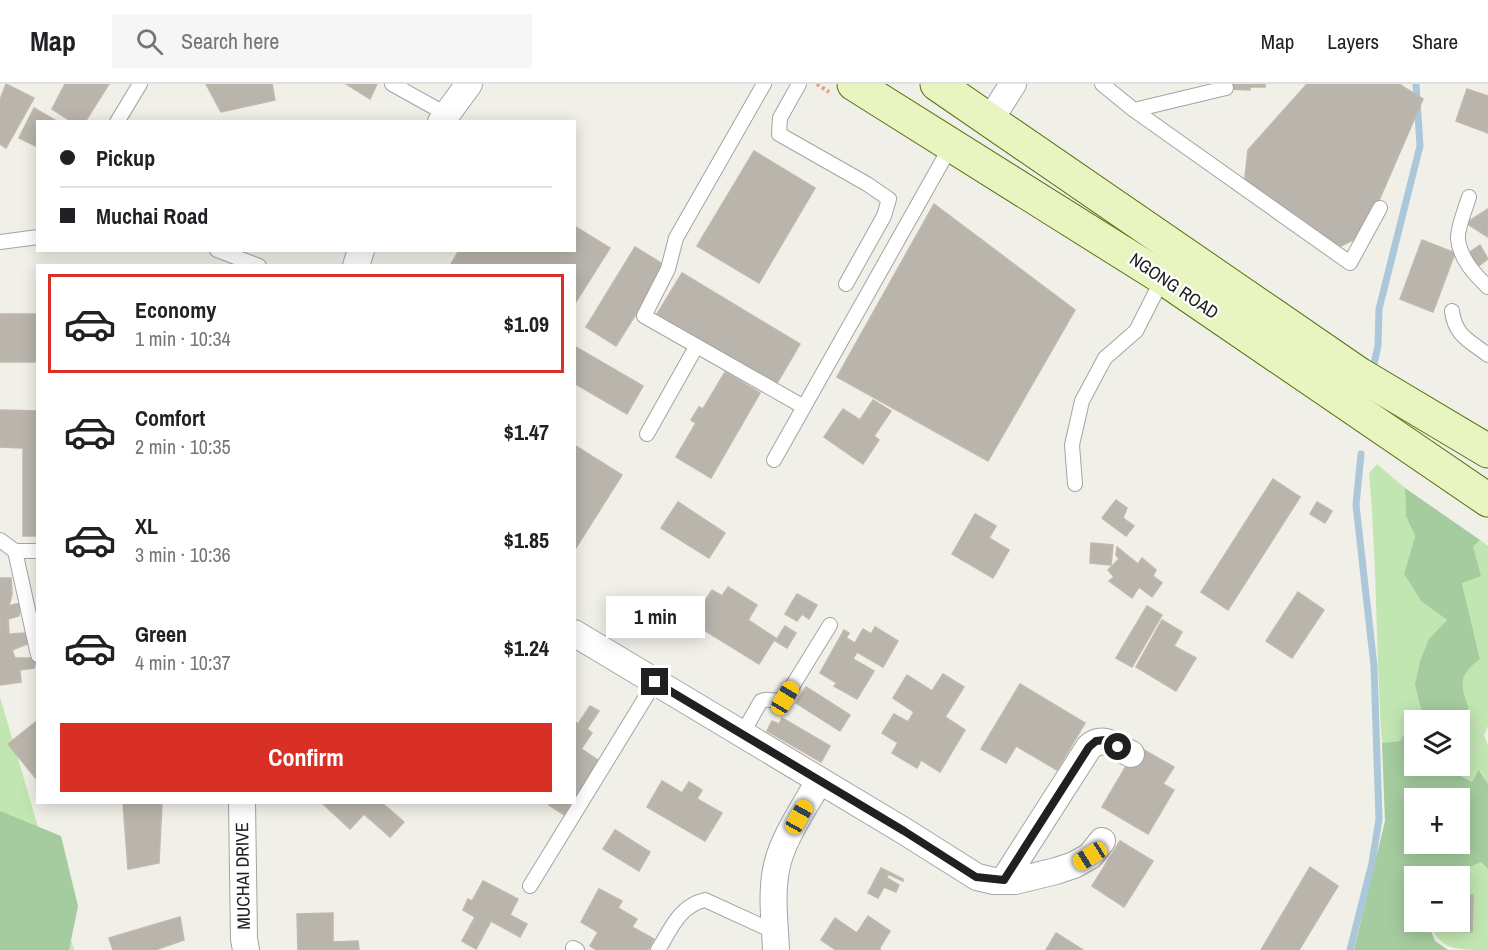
<!DOCTYPE html>
<meta charset="utf-8">
<style>
:root{--surface:#fff;--page:#f6f6f6;--text:#202124;--muted:#757577;--line:#e0e0e0;--accent:#d93025}
body{margin:0;font-family:"Archivo Narrow",sans-serif;background:var(--page);color:var(--text);height:100vh;display:flex;flex-direction:column;font-size:22px;white-space:nowrap}
*{box-sizing:border-box;margin:0}
p{font-size:20px;color:var(--muted)}
.icon{flex:none;width:33px;height:33px;fill:none;stroke:currentColor;stroke-width:2;stroke-linecap:round;stroke-linejoin:round}
.map{position:relative;flex:1;overflow:hidden}
.details{position:absolute;left:36px;top:180px;width:540px;height:540px;display:flex;flex-direction:column;background:var(--surface);border-radius:0px;box-shadow:0 3px 15px #0003}
.details>*{flex:none}
.guide{position:absolute;left:36px;top:36px;width:540px;height:132px;border-radius:0px;box-shadow:0 3px 15px #0003;display:grid;align-content:center;height:132px;padding:0 24px;background:var(--surface)}
.buttons{position:absolute;left:1404px;top:626px;display:grid;gap:12px}
.buttons a{display:grid;place-items:center;width:66px;height:66px;border-radius:0px;background:var(--surface);box-shadow:0 3px 15px #0003;font-size:30px}
.end{position:absolute;width:27px;height:27px;margin:-14px;border:8px solid #202020;background:#fff;box-shadow:0 0 0 3px #fff}
.from{border-radius:50%}
.bubble{position:absolute;height:42px;border-radius:0px;background:var(--surface);box-shadow:0 3px 15px #0003;font-size:20px;font-weight:800;line-height:42px;text-align:center}
.car{position:absolute;width:18px;height:36px;margin:-18px -9px;border-radius:8px;box-shadow:0 0 4px 2px #0007;background:linear-gradient(#f5c518 24%,#345 0 40%,#f5c518 0 76%,#345 0 86%,#f5c518 0)}
.guide b{display:flex;align-items:center;gap:21px;height:57px;font-size:22px}
.guide b+b{border-top:2px solid var(--line)}
.guide i{width:15px;height:15px;background:var(--text)}
ul{padding:10px 0 0;list-style:none}
li{display:flex;align-items:center;gap:18px;height:99px;margin:0 12px 9px;padding:0 12px;border:3px solid transparent;border-radius:0px}
li div{flex:1}
li b{display:block;font-size:22px}
li em{font-style:normal;font-weight:800}
li.selected{border-color:var(--accent)}
li>.icon{width:54px;height:54px;stroke-width:1.5}
.primary-button{display:flex;gap:12px;margin-top:auto;padding:12px 24px}
.primary-button a{flex:1;height:69px;border-radius:0px;background:var(--accent);color:#fff;font-size:24px;font-weight:800;line-height:69px;text-align:center}
header{display:flex;align-items:center;gap:36px;box-sizing:border-box;height:84px;padding:0 30px;background:var(--surface);border-bottom:2px solid var(--line)}
header strong{font-size:28px}
nav{display:flex;gap:33px;margin-inline-start:auto;font-size:21px}
.search{width:420px;height:54px;background:var(--page);display:flex;align-items:center;gap:15px;box-sizing:border-box;padding:0 21px;border-radius:0px;color:var(--muted);font-size:22px}
.map>svg:first-child{display:block}
.grass{fill:#c2e6b2}
.forest{fill:#a5cc9f;fill-rule:evenodd}
.lines{fill:none;stroke-linecap:round;stroke-linejoin:round}
.stream{stroke:#abc7da;stroke-width:7}
.building{fill:#b9b5ad;stroke:#c1b8ab;stroke-width:1.5}
.service-casing{stroke:#a4a4a4;stroke-width:16}
.minor-casing{stroke:#a4a4a4;stroke-width:28}
.secondary-casing{stroke:#55720d;stroke-width:35}
.path{stroke:#f09a78;stroke-width:4;stroke-dasharray:3 3;stroke-linecap:butt}
.service{stroke:#fff;stroke-width:14}
.minor{stroke:#fff;stroke-width:26}
.secondary{stroke:#e9f5c0;stroke-width:33}
.route{stroke:#202020;stroke-width:8}
.labels{text-anchor:middle;stroke-width:4.5;stroke-linejoin:round;paint-order:stroke}
.street-label{font-size:18px;fill:#202020;stroke:#fff}
</style>
<header>
<strong>Map</strong>
<div class="search"><svg class="icon" aria-label="search" viewBox="0 0 24 24"><circle cx="10" cy="10" r="6"/><path d="M15 15l6 6"/></svg>Search here</div>
<nav><a>Map</a><a>Layers</a><a>Share</a></nav>
</header>
<div class="map">
<svg width="1488" height="866" viewBox="0 0 1488 866">
<rect width="100%" height="100%" fill="#f0efe8"/>
<g class="grass">
<path d="M1377,380L1405,404L1406,432L1415,452L1404,490L1421,517L1447,536L1429,556L1423,632L1440,636H1414V642L1410,641L1400,657L1382,659C1376,569 1377,479 1369,389Z"/>
<path d="M1480,456L1488,462V642L1484,651L1488,662V700L1480,686L1473,698L1454,688V681H1460V636H1455L1469,625C1461,599 1457,593 1480,575L1462,498L1473,463Z"/>
<polygon points="0,613 74,866 0,866"/>
<path d="M1481,778L1488,785V866C1451,866 1443,866 1427,837H1460V792H1451Z"/>
</g>
<g class="forest">
<path d="M1405,404L1480,456L1473,463L1481,492L1462,499L1480,575C1457,593 1461,600 1469,625C1451,639 1445,637 1423,632L1415,601L1420,577L1429,555L1447,536L1421,517L1404,490L1415,452L1406,432Z"/>
<path d="M1410,641L1414,642V681H1454V688L1472,698L1479,686L1488,700V785L1481,778L1451,792H1414V837H1427L1435,857L1448,866H1354L1385,737L1382,659L1400,657ZM1414,714H1460V759H1414Z"/>
<polygon points="0,727 61,752 78,822 69,866 0,866"/>
</g>
<g class="lines">
<g class="stream">
<polyline points="1372,289 1378,262 1379,225 1420,62 1416,0"/>
<polyline points="1350,866 1372,779 1379,735 1374,582 1356,421 1361,370"/>
</g>
</g>
<g class="building">
<polygon points="6,0 34,14 6,64 0,60 0,16"/>
<polygon points="65,0 109,0 85,38 72,38 52,25"/>
<polygon points="206,0 272,0 275,16 221,28"/>
<polygon points="346,0 377,0 370,15"/>
<polygon points="1228,0 1265,0 1265,3 1250,3 1250,6 1228,5"/>
<polygon points="1307,0 1399,0 1423,15 1364,151 1339,163 1244,102 1248,66"/>
<polygon points="1467,5 1488,12 1488,49 1456,37"/>
<polygon points="34,24 58,38 38,38 38,63 19,54"/>
<polygon points="754,67 815,104 759,199 697,162"/>
<polygon points="934,120 1075,226 988,377 837,293"/>
<polygon points="1488,125 1488,153 1466,139"/>
<polygon points="574,142 610,164 574,221 574,182 450,182 459,166 574,166"/>
<polygon points="1422,156 1455,169 1433,228 1400,215"/>
<polygon points="1480,161 1488,175 1477,183 1467,170"/>
<polygon points="635,163 666,182 616,262 586,243"/>
<polygon points="682,189 800,260 776,301 657,230"/>
<rect x="0" y="230" width="38" height="48"/>
<polygon points="574,262 643,302 627,330 574,299"/>
<polygon points="725,288 760,309 711,394 676,373 696,339 691,336 699,323 703,325"/>
<polygon points="873,316 891,327 874,352 879,356 863,380 824,353 843,325 860,336"/>
<polygon points="0,326 38,327 38,452 23,452 23,364 0,363"/>
<polygon points="574,361 622,391 574,467"/>
<polygon points="1273,395 1300,413 1228,526 1201,508"/>
<polygon points="1116,416 1127,424 1123,434 1134,442 1126,452 1102,434"/>
<polygon points="678,418 725,449 709,474 661,444"/>
<polygon points="1317,418 1332,427 1325,439 1310,430"/>
<polygon points="975,430 996,442 989,454 1009,466 993,494 952,470"/>
<polygon points="1091,459 1113,461 1111,481 1090,479"/>
<polygon points="1117,463 1138,480 1142,474 1156,486 1153,492 1162,499 1152,513 1139,503 1132,514 1109,497 1114,493 1108,486 1119,475 1116,471"/>
<polygon points="0,494 11,494 12,510 9,522 20,519 19,532 8,535 9,550 26,549 27,560 12,566 15,574 38,574 34,584 20,586 21,598 0,601"/>
<polygon points="728,503 757,521 748,536 777,555 785,542 796,549 787,564 774,556 759,580 691,538 712,506 722,512"/>
<polygon points="1298,508 1324,526 1292,574 1266,557"/>
<polygon points="797,510 817,521 809,535 802,530 797,537 785,530"/>
<polygon points="1147,522 1162,531 1132,583 1116,574"/>
<polygon points="1162,536 1182,548 1174,562 1196,574 1176,607 1136,583"/>
<polygon points="875,543 898,557 883,583 857,568 853,575 874,587 857,615 834,602 837,599 820,589 844,546 849,549 846,554 855,559 863,545 871,550"/>
<polygon points="943,590 964,603 945,633 965,646 940,688 921,676 917,684 892,669 898,659 882,649 894,630 908,638 914,628 893,614 907,591 932,607"/>
<polygon points="1020,600 1085,639 1057,686 1016,662 1006,679 981,665"/>
<polygon points="806,603 850,631 840,647 796,619"/>
<polygon points="590,622 599,627 587,645 592,649 581,665 604,680 569,734 549,721 551,718 574,718 574,637 578,640"/>
<polygon points="782,634 830,662 821,678 767,647 772,637 779,640"/>
<polygon points="38,636 38,697 8,660"/>
<polygon points="1144,666 1174,683 1163,700 1174,706 1148,750 1102,723 1129,677 1135,680"/>
<polygon points="662,697 682,709 689,698 702,706 697,715 722,729 705,757 647,723"/>
<polygon points="123,718 162,718 159,779 128,785"/>
<polygon points="321,718 381,718 404,738 390,753 364,730 350,745"/>
<polygon points="615,746 650,768 639,787 603,765"/>
<polygon points="1120,757 1153,777 1124,823 1092,802"/>
<polygon points="1310,783 1338,802 1299,866 1261,866"/>
<polygon points="881,784 903,795 903,797 888,790 887,794 899,801 896,808 884,803 878,814 868,809"/>
<polygon points="483,797 518,815 510,831 527,840 520,853 491,837 476,865 462,857 475,833 463,826 468,815 472,817"/>
<polygon points="599,805 622,817 618,824 637,835 632,843 654,855 648,866 597,866 590,862 598,848 581,838"/>
<polygon points="1460,811 1473,811 1472,848 1440,846 1441,837 1460,837"/>
<polygon points="333,829 333,858 358,857 359,866 298,866 297,830"/>
<polygon points="868,832 890,847 879,865 881,866 836,866 821,856 835,834 857,849"/>
<polygon points="180,833 184,856 155,866 113,866 109,854"/>
<polygon points="1056,849 1083,866 1046,866"/>
</g>
<g class="lines">
<g class="service-casing">
<g id="service">
<polyline points="392,0 446,30"/>
<polyline points="764,0 676,154 668,185 644,232 804,323"/>
<polyline points="799,0 780,34 779,50 867,100 889,115 884,132 846,200"/>
<polyline points="1102,0 1134,26 1350,179 1380,124"/>
<polyline points="1134,26 1226,4"/>
<polyline points="117,38 140,0"/>
<path d="M1469,113C1466,123 1457,145 1458,155C1460,175 1475,191 1488,203"/>
<polyline points="0,158 38,153"/>
<polyline points="217,166 259,182"/>
<path d="M1452,227C1455,252 1470,257 1488,271"/>
<polyline points="647,350 696,263"/>
<polyline points="774,376 952,60"/>
<polyline points="1075,400 1072,361 1082,317 1105,274 1136,247 1163,194"/>
<polyline points="0,456 15,467 38,571"/>
<polyline points="15,467 38,467"/>
<path d="M742,650L761,617C769,613 777,620 785,614L830,541"/>
<polyline points="530,802 655,598"/>
<polyline points="573,864 577,866"/>
<path d="M658,866C671,845 679,822 705,816L775,848"/>
</g>
</g>
<g class="minor-casing">
<g id="minor">
<polyline points="990,36 1013,0"/>
<polyline points="441,38 469,0"/>
<polyline points="356,182 361,166"/>
<polyline points="574,549 904,747 977,793 994,797 1015,797 1056,787 1074,781 1090,772 1102,757"/>
<polyline points="242,718 244,855 246,866"/>
<path d="M1004,796L1089,663C1103,650 1117,663 1131,670"/>
<path d="M776,866C775,840 771,812 776,786C781,756 805,723 819,697"/>
</g>
</g>
<g class="secondary-casing">
<g id="secondary">
<polyline points="854,0 1163,194 1488,416"/>
<polyline points="937,0 1359,290 1488,367"/>
</g>
</g>
<polyline class="path" points="817,0 829,8"/>
<use href="#service" class="service"/>
<use href="#minor" class="minor"/>
<use href="#secondary" class="secondary"/>
</g>
<g class="lines">
<polyline class="route" points="655,598 904,747 976,793 1004,796 1089,663 1096,657 1105,656 1118,663"/>
</g>
<g class="labels">
<g class="street-label">
<text transform="translate(1174 202) rotate(34)" y="6">NGONG ROAD</text>
<text transform="translate(243 792) rotate(-91)" y="6">MUCHAI DRIVE</text>
</g>
</g>
</svg>
<div class="buttons">
<a><svg class="icon" aria-label="layers" viewBox="0 0 24 24"><path d="M12 4l9 5-9 5-9-5zM3 14l9 5 9-5"/></svg></a>
<a>+</a>
<a>−</a>
</div>
<i class="end from" style="left:1118px;top:663px"></i>
<i class="end" style="left:655px;top:598px"></i>
<div class="bubble" style="left:606px;top:512px;width:99px">1 min</div>
<i class="car" style="left:785px;top:614px;rotate:31deg"></i>
<i class="car" style="left:799px;top:733px;rotate:29deg"></i>
<i class="car" style="left:1090px;top:772px;rotate:238deg"></i>
<div class="guide">
<b><i class="from"></i>Pickup</b>
<b><i></i>Muchai Road</b>
</div>
<section class="details">
<ul>
<li class="selected"><svg class="icon" aria-label="car" viewBox="0 0 24 24"><path d="M5 17H2v-5l4-1 3-4h7l3 4 3 1v5h-3M9 17h6M6 11h13"/><circle cx="7" cy="17" r="2"/><circle cx="17" cy="17" r="2"/></svg><div><b>Economy</b><p>1 min · 10:34</p></div><em>$1.09</em></li>
<li><svg class="icon" aria-label="car" viewBox="0 0 24 24"><path d="M5 17H2v-5l4-1 3-4h7l3 4 3 1v5h-3M9 17h6M6 11h13"/><circle cx="7" cy="17" r="2"/><circle cx="17" cy="17" r="2"/></svg><div><b>Comfort</b><p>2 min · 10:35</p></div><em>$1.47</em></li>
<li><svg class="icon" aria-label="car" viewBox="0 0 24 24"><path d="M5 17H2v-5l4-1 3-4h7l3 4 3 1v5h-3M9 17h6M6 11h13"/><circle cx="7" cy="17" r="2"/><circle cx="17" cy="17" r="2"/></svg><div><b>XL</b><p>3 min · 10:36</p></div><em>$1.85</em></li>
<li><svg class="icon" aria-label="car" viewBox="0 0 24 24"><path d="M5 17H2v-5l4-1 3-4h7l3 4 3 1v5h-3M9 17h6M6 11h13"/><circle cx="7" cy="17" r="2"/><circle cx="17" cy="17" r="2"/></svg><div><b>Green</b><p>4 min · 10:37</p></div><em>$1.24</em></li>
</ul>
<div class="primary-button"><a>Confirm</a></div>
</section>
</div>
